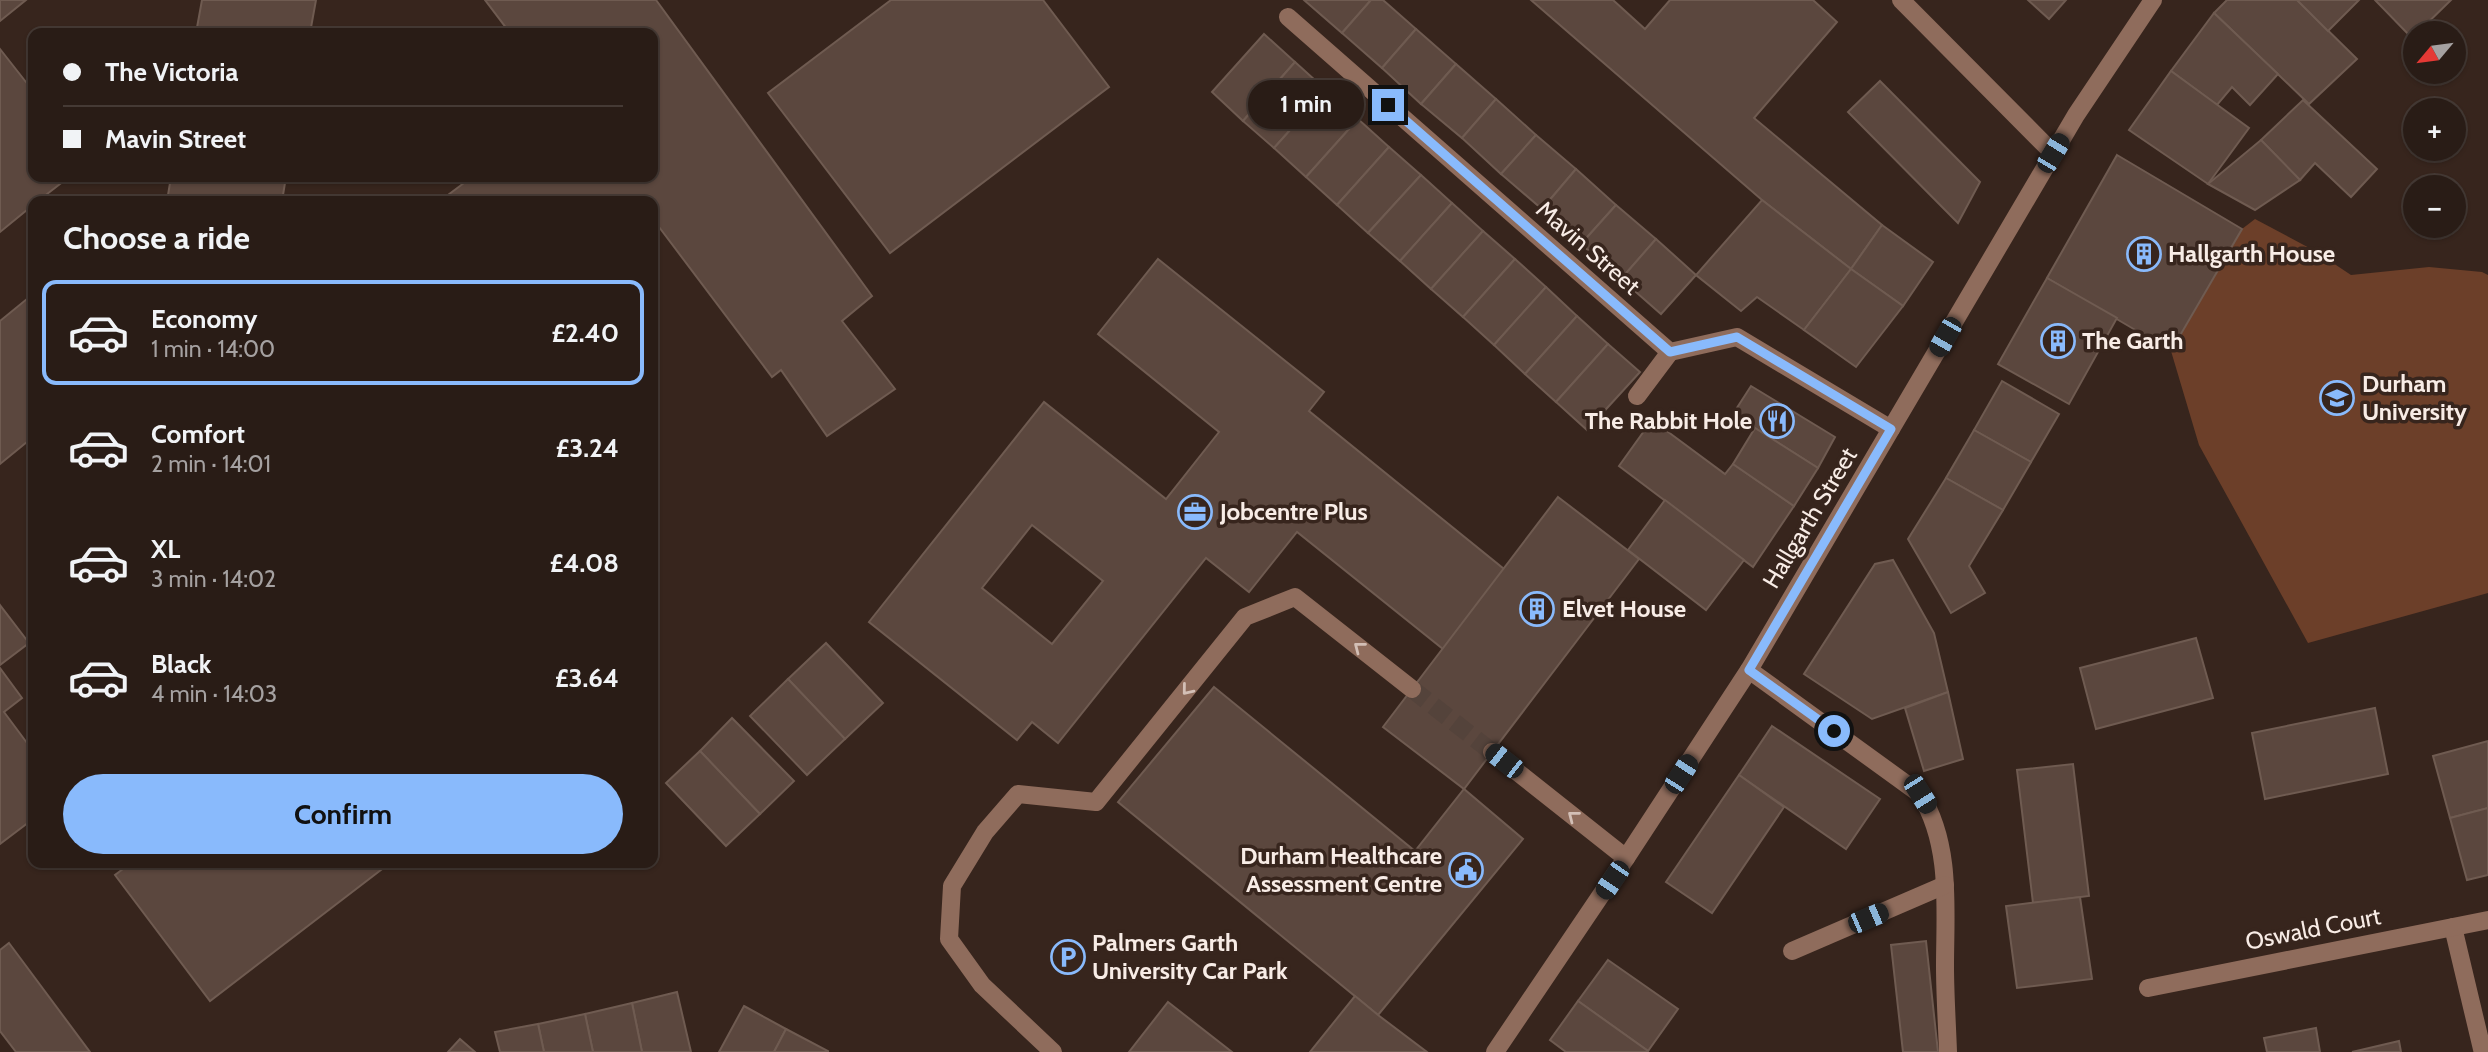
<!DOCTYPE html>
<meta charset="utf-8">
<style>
:root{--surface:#291c16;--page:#352923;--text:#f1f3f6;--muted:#a5a1a1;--line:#453a35;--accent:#89bafc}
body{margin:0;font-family:Cabin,sans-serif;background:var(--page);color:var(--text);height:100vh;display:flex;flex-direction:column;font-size:26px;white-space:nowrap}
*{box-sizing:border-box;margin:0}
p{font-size:23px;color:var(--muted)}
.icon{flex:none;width:38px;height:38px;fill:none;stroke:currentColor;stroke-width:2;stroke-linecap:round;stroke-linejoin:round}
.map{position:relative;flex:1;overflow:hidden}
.details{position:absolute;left:28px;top:196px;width:630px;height:672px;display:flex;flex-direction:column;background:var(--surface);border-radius:14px;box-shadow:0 2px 5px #0004,0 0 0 2px var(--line)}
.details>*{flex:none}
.top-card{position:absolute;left:28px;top:28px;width:630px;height:154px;border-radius:14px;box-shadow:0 2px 5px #0004,0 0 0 2px var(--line);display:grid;align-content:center;height:154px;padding:0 35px;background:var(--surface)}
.needle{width:46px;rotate:241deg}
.buttons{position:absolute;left:2403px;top:21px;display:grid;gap:14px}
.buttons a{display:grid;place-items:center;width:63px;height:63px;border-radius:50%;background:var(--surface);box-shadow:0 2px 5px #0004,0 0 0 2px var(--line);font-size:35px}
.end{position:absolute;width:32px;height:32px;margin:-16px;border:9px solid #89bafc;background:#111;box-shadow:0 0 0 4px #111}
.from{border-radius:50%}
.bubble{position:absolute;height:49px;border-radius:24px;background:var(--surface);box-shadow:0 2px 5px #0004,0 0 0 2px var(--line);font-size:23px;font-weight:700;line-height:49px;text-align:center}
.car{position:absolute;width:21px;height:42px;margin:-21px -10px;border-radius:9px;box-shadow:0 0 5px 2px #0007;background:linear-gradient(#222 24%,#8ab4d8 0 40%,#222 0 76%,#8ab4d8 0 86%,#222 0)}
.top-card b{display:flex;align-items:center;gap:24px;height:66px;font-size:26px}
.top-card b+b{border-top:2px solid var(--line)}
.top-card i{width:18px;height:18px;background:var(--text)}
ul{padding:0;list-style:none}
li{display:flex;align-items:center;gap:21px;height:105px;margin:0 14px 10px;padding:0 21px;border:4px solid transparent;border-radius:14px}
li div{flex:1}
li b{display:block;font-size:26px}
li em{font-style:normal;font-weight:700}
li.current{border-color:var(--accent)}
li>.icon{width:63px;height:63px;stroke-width:1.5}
h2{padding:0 35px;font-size:32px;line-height:84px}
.button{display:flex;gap:14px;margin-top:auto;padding:14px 35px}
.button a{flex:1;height:80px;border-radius:42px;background:var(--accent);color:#111;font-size:28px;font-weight:700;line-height:80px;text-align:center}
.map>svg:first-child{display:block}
.green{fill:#6c3f29}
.building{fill:#5b473e;stroke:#6f5b51;stroke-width:2;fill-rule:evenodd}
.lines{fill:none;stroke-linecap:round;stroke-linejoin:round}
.minor-tunnel{stroke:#54433b;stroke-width:18;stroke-dasharray:18 9;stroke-linecap:butt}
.minor{stroke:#8f6c5c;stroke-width:18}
.oneway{stroke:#d3bfb6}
.route{stroke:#89bafc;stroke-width:9}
.labels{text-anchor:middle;stroke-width:7;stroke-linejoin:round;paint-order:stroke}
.street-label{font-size:24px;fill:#f8ece6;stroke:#37251d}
.poi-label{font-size:24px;font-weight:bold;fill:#f8ece6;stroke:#37251d;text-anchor:start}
</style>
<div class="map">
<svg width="2488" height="1052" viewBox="0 0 2488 1052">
<rect width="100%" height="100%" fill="#37251d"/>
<polygon class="green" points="2255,219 2315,251 2351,275 2429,267 2482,272 2488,275 2488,593 2308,643 2199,445 2171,351 2242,229"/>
<g class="building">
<polygon points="0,0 26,0 0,21"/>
<polygon points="202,0 316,0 310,33 196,33"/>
<polygon points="485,0 656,0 872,296 842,321 895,389 827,436 781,370 772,377 653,219 653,201 440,201 472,177 653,177 653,33 510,33"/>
<polygon points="891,0 1043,0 1109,87 890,253 768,93"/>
<polygon points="1304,0 1371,0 1342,33"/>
<polygon points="1371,0 1383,0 1416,29 1382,68 1342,33"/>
<polygon points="1531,0 1613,0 1645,29 1670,0 1813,0 1837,22 1754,118 1882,225 1851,269 1762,200"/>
<polygon points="2028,0 2066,0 2049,19"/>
<polygon points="2227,0 2297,0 2357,59 2309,104 2214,13"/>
<polygon points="2297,0 2359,0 2328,31"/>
<polygon points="2375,0 2451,0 2412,38"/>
<polygon points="2214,13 2278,74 2250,105 2232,87 2217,105 2171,71"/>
<polygon points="1416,29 1456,64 1421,104 1382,68"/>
<polygon points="1264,34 1295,62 1243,121 1212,92"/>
<polygon points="0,49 33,91 33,177 69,177 38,201 33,201 33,205 0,232"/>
<polygon points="1295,62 1326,90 1274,148 1243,121"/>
<polygon points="1456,64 1496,99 1462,138 1421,104"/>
<polygon points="2171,71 2249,128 2208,184 2129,130"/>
<polygon points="1880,81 1980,182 1958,223 1848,112"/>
<polygon points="1326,90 1358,119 1306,177 1274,148"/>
<polygon points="1496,99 1536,135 1501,174 1462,138"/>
<polygon points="2303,100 2377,169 2351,197 2315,163 2300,180 2261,140"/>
<polygon points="1358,119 1389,147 1337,205 1306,177"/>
<polygon points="1536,135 1576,169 1542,209 1501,174"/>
<polygon points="2261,140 2300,180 2255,210 2208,184"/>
<polygon points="1389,147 1421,175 1368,233 1337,205"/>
<polygon points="2117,155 2242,229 2171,351 2047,278"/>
<polygon points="1576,169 1616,205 1581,244 1542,209"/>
<polygon points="1421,175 1452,203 1400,261 1368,233"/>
<polygon points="171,177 286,177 282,201 167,201"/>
<polygon points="1762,200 1851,269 1804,330 1757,297 1741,311 1696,275"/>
<polygon points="1452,203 1483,231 1431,289 1400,261"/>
<polygon points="1616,205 1656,239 1621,279 1581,244"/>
<polygon points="1882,225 1933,262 1903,306 1851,269"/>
<polygon points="1483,231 1515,259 1463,317 1431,289"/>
<polygon points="1656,239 1696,275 1661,314 1621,279"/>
<path d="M1158,259L1324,392L1309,411L1504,569L1443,649L1297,532L1249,592L1206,558L1058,743L1032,722L1017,740L869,622L1044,402L1166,499L1219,432L1098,334ZM1032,525L1103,581L1052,644L982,588Z"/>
<polygon points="1515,259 1546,287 1494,345 1463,317"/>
<polygon points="1851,269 1903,306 1856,367 1804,330"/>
<polygon points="2047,278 2117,318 2069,404 1998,364"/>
<polygon points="1546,287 1577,316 1525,374 1494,345"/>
<polygon points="33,294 33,437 0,464 0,321"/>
<polygon points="1577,316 1608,344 1556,402 1525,374"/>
<polygon points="1608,344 1640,372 1587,430 1556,402"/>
<polygon points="2002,381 2059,414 2031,462 1974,430"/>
<polygon points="1751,386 1835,437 1818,468 1733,414"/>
<polygon points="1652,420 1725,474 1733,464 1794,506 1753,567 1619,466"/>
<polygon points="1755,428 1818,468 1794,506 1733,464"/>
<polygon points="1974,430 2031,462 2003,510 1946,478"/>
<polygon points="1946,478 2003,510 1969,566 1985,593 1951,613 1908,539"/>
<polygon points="1558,497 1639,559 1464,789 1383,727"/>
<polygon points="1665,500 1744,560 1706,610 1628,550"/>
<polygon points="1893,560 1934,633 1948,692 1872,719 1804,674 1875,564"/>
<polygon points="0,605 29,643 0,665"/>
<polygon points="2196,638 2213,698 2096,729 2080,668"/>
<polygon points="826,643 883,703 845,739 788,679"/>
<polygon points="0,668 22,698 4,712 33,751 33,819 0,844"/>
<polygon points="788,679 845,739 807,775 750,716"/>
<polygon points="1214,687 1415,851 1464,789 1523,839 1378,1015 1118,802"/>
<polygon points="1948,692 1963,759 1924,771 1905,708"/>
<polygon points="2375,708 2388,774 2265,799 2252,733"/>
<polygon points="732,718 794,781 760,814 700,751"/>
<polygon points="1772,726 1880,799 1846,849 1739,775"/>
<polygon points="2488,741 2488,808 2450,818 2433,756"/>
<polygon points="700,751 760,814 726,846 666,783"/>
<polygon points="2073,764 2089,896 2033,903 2017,770"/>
<polygon points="1739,775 1784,807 1712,913 1666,882"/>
<polygon points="2488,808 2488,875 2467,880 2450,818"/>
<polygon points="131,863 390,863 210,1001 115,875"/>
<polygon points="2080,897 2092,979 2017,988 2006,906"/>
<polygon points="1926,941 1938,1052 1903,1052 1891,945"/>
<polygon points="9,943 90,1052 16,1052 0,1031 0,950"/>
<polygon points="1608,960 1678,1009 1648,1051 1578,1001"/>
<polygon points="677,992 691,1052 642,1052 632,1003"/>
<polygon points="1355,996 1378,1015 1427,1052 1310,1052"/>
<polygon points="1578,1001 1648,1051 1647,1052 1566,1052 1550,1040"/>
<polygon points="1168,1002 1232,1052 1129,1052"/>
<polygon points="632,1003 642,1052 593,1052 585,1014"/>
<polygon points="744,1006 786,1029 774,1052 719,1052"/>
<polygon points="585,1014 593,1052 544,1052 538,1024"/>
<polygon points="538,1024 544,1052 500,1052 495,1032"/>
<polygon points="2316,1028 2320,1052 2267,1052 2264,1038"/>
<polygon points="786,1029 828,1051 828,1052 774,1052"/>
<polygon points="460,1039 475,1052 448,1052"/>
<polygon points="2399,1041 2401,1052 2352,1052"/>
</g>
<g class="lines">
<polyline class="minor-tunnel" points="1412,689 1492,752"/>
<g class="minor">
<polyline points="1901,0 2053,153"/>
<polyline points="1288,17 1670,352 1737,337 1891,429"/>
<polyline points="1637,396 1670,352"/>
<path d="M1749,670L1920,794C1952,845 1945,909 1945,966C1945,995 1947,1023 1948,1052"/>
<polyline points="1492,752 1626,858"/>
<polyline points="2453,927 2482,1049"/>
<polyline points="1792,951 1945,885"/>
<polyline points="2148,988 2488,920"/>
<polyline points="1053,1052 982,985 949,939 952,886 985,832 1018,794 1096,802 1245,617 1295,597 1412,689"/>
<polyline points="1495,1052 1626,858 1749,670 2076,115 2153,0"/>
</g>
</g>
<defs><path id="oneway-chevron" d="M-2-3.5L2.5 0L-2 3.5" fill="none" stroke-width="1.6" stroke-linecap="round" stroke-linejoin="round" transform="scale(1.75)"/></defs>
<g class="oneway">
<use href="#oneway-chevron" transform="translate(1359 647) rotate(-142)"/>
<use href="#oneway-chevron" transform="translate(1187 690) rotate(129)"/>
<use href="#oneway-chevron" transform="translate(1573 816) rotate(-142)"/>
</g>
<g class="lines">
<polyline class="route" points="1388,105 1670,352 1737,337 1891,429 1749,670 1834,731"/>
</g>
<defs>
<g id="building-ring" transform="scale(1.75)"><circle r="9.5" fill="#37251d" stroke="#89bafc" stroke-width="1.5"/><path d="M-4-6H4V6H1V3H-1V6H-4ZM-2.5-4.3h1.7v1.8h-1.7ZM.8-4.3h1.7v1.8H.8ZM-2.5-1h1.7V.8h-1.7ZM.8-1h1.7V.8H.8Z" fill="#89bafc"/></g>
<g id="university-ring" transform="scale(1.75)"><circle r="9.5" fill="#37251d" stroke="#89bafc" stroke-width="1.5"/><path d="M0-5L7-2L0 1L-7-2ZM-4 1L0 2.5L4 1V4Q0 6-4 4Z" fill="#89bafc"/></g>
<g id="restaurant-ring" transform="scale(1.75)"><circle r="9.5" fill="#37251d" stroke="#89bafc" stroke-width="1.5"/><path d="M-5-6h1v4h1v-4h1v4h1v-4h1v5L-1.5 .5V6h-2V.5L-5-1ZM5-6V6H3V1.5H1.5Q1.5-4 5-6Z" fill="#89bafc"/></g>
<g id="office-ring" transform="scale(1.75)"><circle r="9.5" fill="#37251d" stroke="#89bafc" stroke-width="1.5"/><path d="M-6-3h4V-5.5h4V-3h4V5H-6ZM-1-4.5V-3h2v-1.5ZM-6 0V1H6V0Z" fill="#89bafc"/></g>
<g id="civic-ring" transform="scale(1.75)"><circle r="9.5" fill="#37251d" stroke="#89bafc" stroke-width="1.5"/><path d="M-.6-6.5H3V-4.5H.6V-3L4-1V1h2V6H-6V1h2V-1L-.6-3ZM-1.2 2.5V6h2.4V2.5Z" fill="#89bafc"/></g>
<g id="parking-ring" transform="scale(1.75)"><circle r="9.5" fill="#37251d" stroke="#89bafc" stroke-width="1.5"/><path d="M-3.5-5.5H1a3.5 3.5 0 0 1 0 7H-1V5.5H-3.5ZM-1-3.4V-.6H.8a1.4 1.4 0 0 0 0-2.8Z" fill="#89bafc"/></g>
</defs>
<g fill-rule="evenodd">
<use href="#building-ring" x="2144" y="254"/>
<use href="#building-ring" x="2058" y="341"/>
<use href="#university-ring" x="2337" y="398"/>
<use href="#restaurant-ring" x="1777" y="421"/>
<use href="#office-ring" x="1195" y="512"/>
<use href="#building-ring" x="1537" y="609"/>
<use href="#civic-ring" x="1466" y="870"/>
<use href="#parking-ring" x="1068" y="957"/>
</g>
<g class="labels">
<g class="street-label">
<text transform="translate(1588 248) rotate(41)" y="8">Mavin Street</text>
<text transform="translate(1810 518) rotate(-59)" y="8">Hallgarth Street</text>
<text transform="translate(2313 929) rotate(-11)" y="8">Oswald Court</text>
</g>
<g class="poi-label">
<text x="2168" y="262">Hallgarth House</text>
<text x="2082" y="349">The Garth</text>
<text x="2362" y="392">Durham<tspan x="2362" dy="28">University</tspan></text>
<text x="1752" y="429" text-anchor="end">The Rabbit Hole</text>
<text x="1220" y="520">Jobcentre Plus</text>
<text x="1562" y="617">Elvet House</text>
<text x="1442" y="864" text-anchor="end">Durham Healthcare<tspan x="1442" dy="28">Assessment Centre</tspan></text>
<text x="1092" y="951">Palmers Garth<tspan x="1092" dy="28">University Car Park</tspan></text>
</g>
</g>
</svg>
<div class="buttons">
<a><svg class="needle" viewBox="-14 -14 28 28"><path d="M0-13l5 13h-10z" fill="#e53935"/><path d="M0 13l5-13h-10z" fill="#a5a1a1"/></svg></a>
<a>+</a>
<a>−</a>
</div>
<i class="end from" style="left:1834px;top:731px"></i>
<i class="end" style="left:1388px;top:105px"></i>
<div class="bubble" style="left:1248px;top:80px;width:116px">1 min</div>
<i class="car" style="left:2053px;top:153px;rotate:31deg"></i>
<i class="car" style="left:1945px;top:337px;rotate:210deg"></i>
<i class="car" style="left:1504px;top:761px;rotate:308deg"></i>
<i class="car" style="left:1681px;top:774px;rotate:33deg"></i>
<i class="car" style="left:1920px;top:794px;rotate:148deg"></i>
<i class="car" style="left:1612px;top:880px;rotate:214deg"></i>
<i class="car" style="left:1868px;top:918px;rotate:67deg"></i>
<div class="top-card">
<b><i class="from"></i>The Victoria</b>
<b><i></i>Mavin Street</b>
</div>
<section class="details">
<h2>Choose a ride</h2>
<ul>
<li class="current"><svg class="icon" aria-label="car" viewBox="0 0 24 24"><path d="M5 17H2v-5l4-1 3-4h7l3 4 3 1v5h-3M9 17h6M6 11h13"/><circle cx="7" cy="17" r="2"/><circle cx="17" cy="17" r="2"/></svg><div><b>Economy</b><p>1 min · 14:00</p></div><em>£2.40</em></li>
<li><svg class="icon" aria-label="car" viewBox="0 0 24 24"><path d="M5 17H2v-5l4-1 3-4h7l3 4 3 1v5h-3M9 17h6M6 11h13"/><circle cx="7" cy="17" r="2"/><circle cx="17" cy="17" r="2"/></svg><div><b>Comfort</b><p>2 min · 14:01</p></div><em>£3.24</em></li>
<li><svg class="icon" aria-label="car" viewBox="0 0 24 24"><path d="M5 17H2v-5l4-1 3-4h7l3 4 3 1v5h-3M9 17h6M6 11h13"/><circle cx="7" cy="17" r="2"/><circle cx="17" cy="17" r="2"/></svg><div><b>XL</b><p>3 min · 14:02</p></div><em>£4.08</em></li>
<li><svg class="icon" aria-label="car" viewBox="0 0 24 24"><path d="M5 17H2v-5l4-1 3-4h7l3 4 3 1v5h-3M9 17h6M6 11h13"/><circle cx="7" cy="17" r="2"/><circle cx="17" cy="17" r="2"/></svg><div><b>Black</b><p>4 min · 14:03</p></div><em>£3.64</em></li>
</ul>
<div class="button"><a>Confirm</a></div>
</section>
</div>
